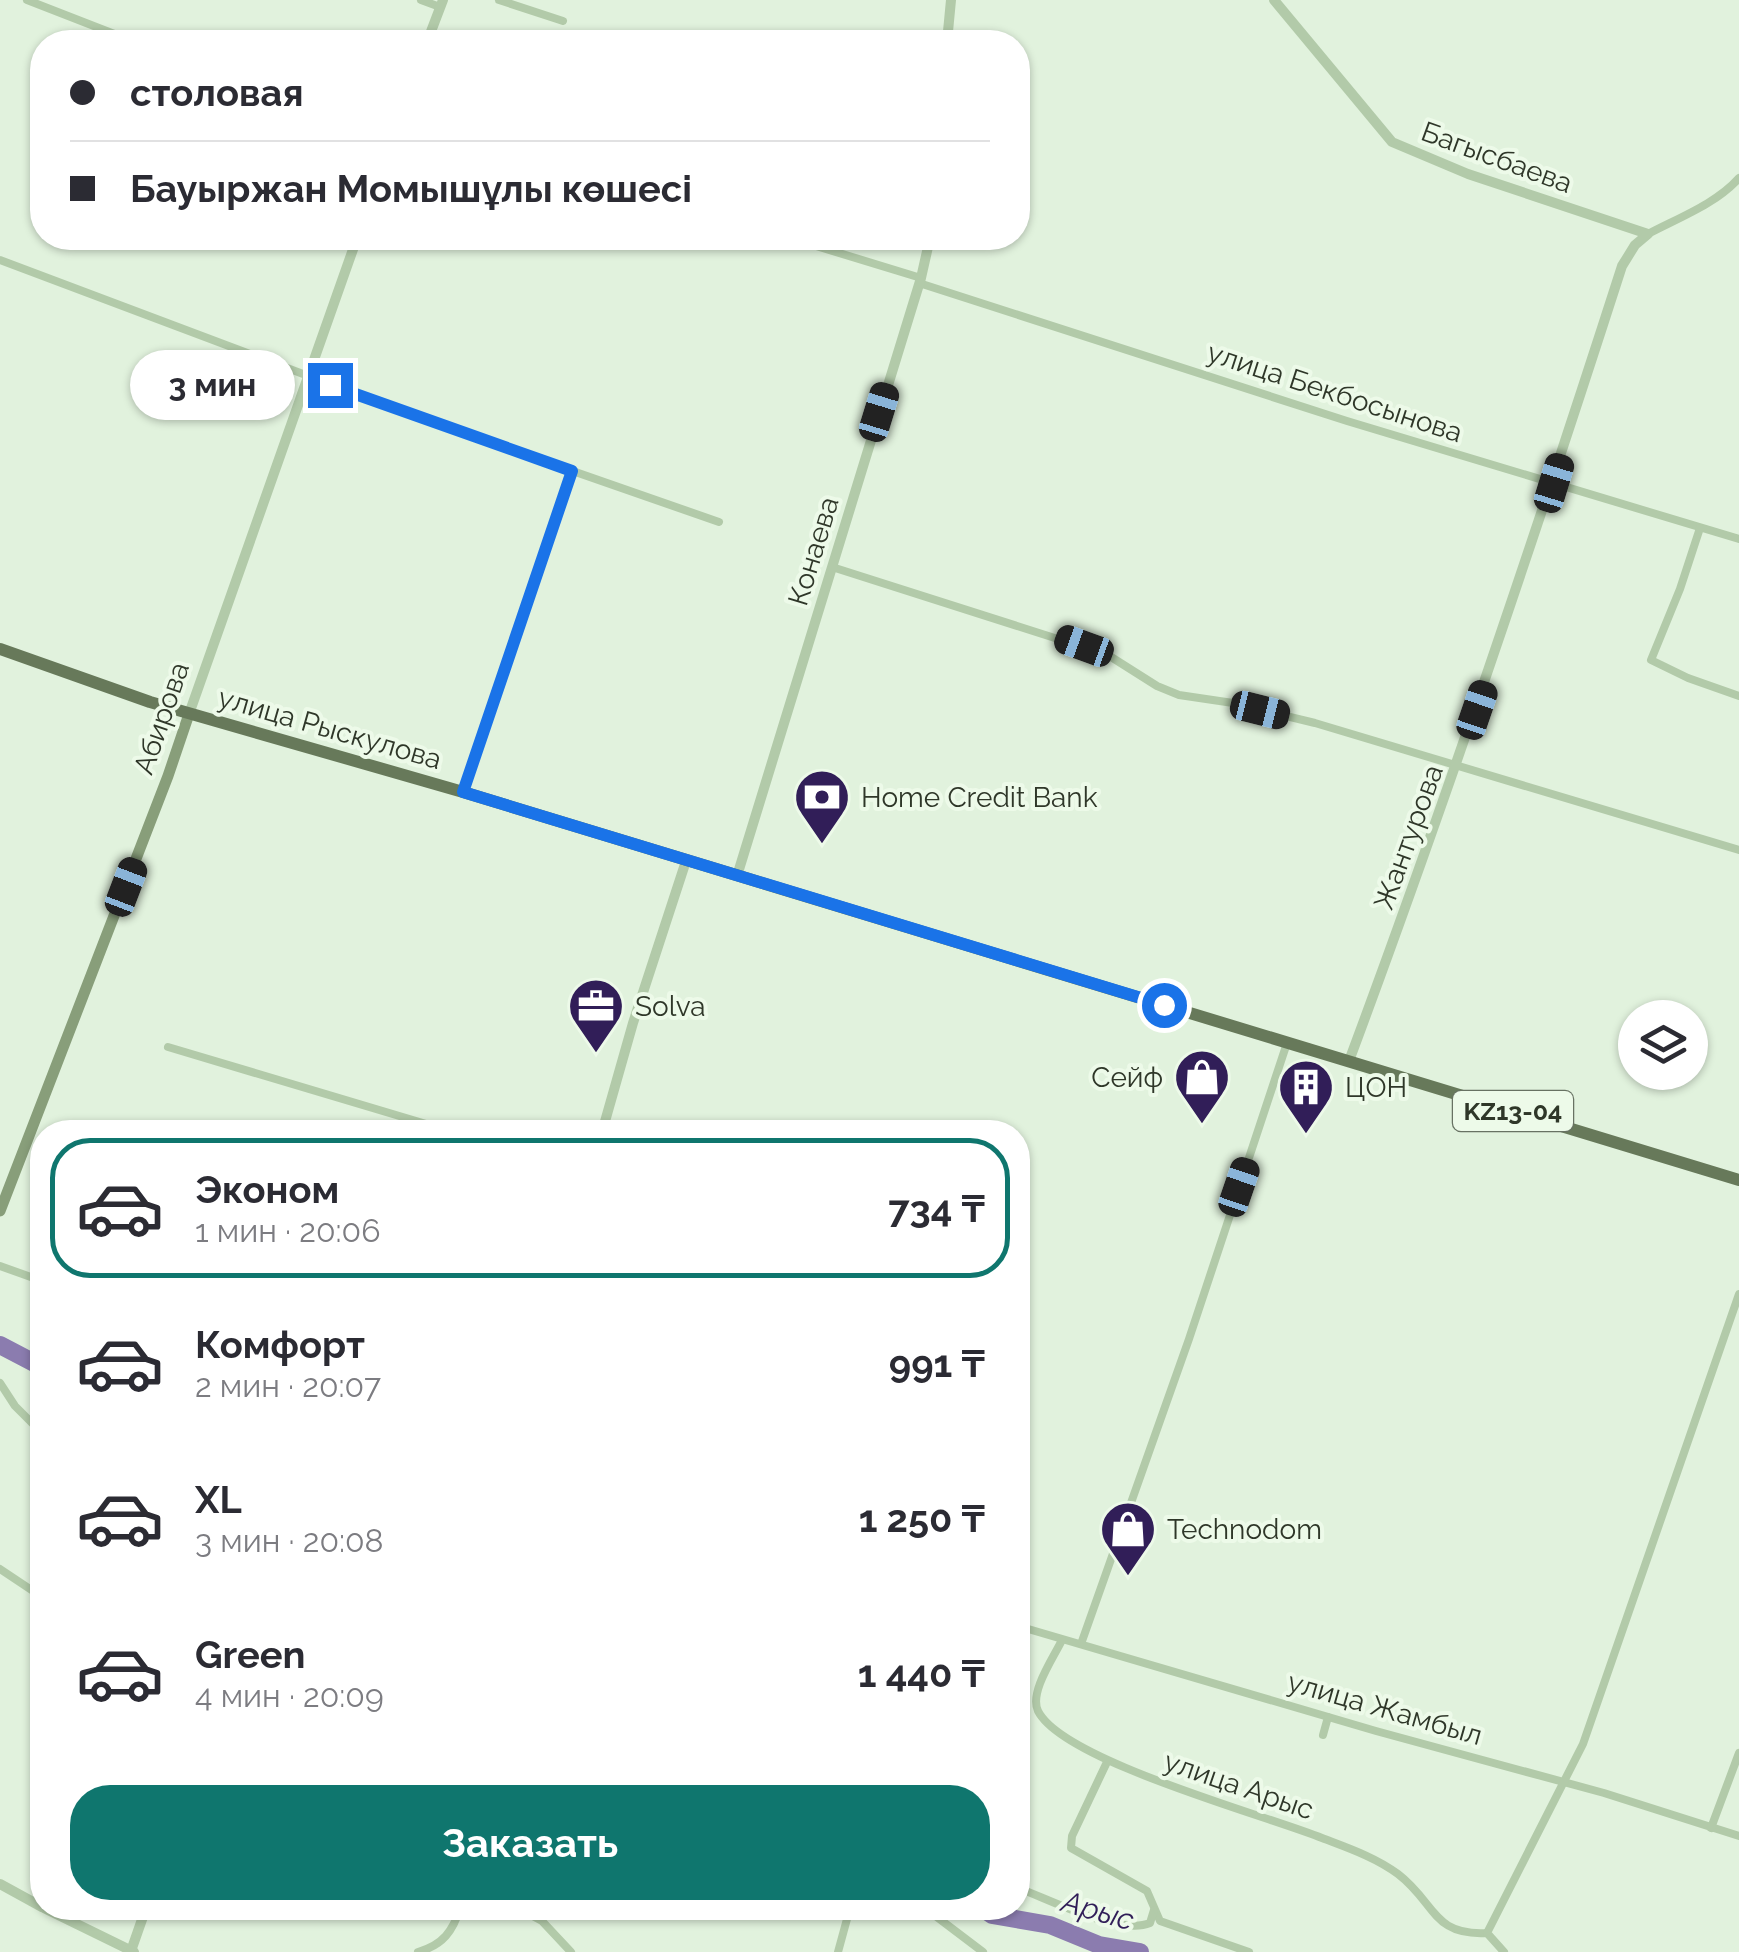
<!DOCTYPE html>
<html lang="ru">
<meta charset="utf-8">
<style>
:root{--surface:#fff;--page:#f2f2f3;--text:#2b2b33;--muted:#7c7c81;--line:#e1e1e2;--accent:#0f766e}
body{margin:0;font-family:Raleway,sans-serif;background:var(--page);color:var(--text);height:100vh;display:flex;flex-direction:column;font-size:38px;white-space:nowrap}
*{box-sizing:border-box;margin:0}
p{font-size:32px;color:var(--muted)}
.icon{flex:none;width:55px;height:55px;fill:none;stroke:currentColor;stroke-width:2;stroke-linecap:round;stroke-linejoin:round}
.map{position:relative;flex:1;overflow:hidden}
.details{position:absolute;left:30px;top:1120px;width:1000px;height:800px;display:flex;flex-direction:column;background:var(--surface);border-radius:40px;box-shadow:0 2px 8px #0004}
.details>*{flex:none}
.banner{position:absolute;left:30px;top:30px;width:1000px;height:220px;border-radius:40px;box-shadow:0 2px 8px #0004;display:grid;align-content:center;height:220px;padding:0 40px;background:var(--surface)}
.buttons{position:absolute;left:1618px;top:1000px;display:grid;gap:20px}
.buttons a{display:grid;place-items:center;width:90px;height:90px;border-radius:50%;background:var(--surface);box-shadow:0 2px 8px #0004;font-size:50px}
.end{position:absolute;width:45px;height:45px;margin:-22px;border:12px solid #1a73e8;background:#fff;box-shadow:0 0 0 5px #fff}
.from{border-radius:50%}
.bubble{position:absolute;height:70px;border-radius:35px;background:var(--surface);box-shadow:0 2px 8px #0004;font-size:32px;font-weight:700;line-height:70px;text-align:center}
.car{position:absolute;width:30px;height:60px;margin:-30px -15px;border-radius:12px;box-shadow:0 0 8px 2px #0007;background:linear-gradient(#222 24%,#8ab4d8 0 40%,#222 0 76%,#8ab4d8 0 86%,#222 0)}
.banner b{display:flex;align-items:center;gap:35px;height:95px;font-size:38px}
.banner b+b{border-top:2px solid var(--line)}
.banner i{width:25px;height:25px;background:var(--text)}
ul{padding:18px 0 0;list-style:none}
li{display:flex;align-items:center;gap:30px;height:140px;margin:0 20px 15px;padding:0 20px;border:5px solid transparent;border-radius:40px}
li div{flex:1}
li b{display:block;font-size:38px}
li em{font-style:normal;font-weight:700}
li.on{border-color:var(--accent)}
li>.icon{width:90px;height:90px;stroke-width:1.5}
.button{display:flex;gap:20px;margin-top:auto;padding:20px 40px}
.button a{flex:1;height:115px;border-radius:40px;background:var(--accent);color:#fff;font-size:40px;font-weight:700;line-height:115px;text-align:center}
.map>svg:first-child{display:block}
.lines{fill:none;stroke-linecap:round;stroke-linejoin:round}
.river{stroke:#8b7caf;stroke-width:18}
.minor{stroke:#b2caa9;stroke-width:8}
.tertiary{stroke:#b2caa9;stroke-width:10}
.secondary{stroke:#889e7a;stroke-width:11}
.primary{stroke:#67795a;stroke-width:12}
.route{stroke:#1a73e8;stroke-width:12}
.labels{text-anchor:middle;stroke-width:8;stroke-linejoin:round;paint-order:stroke}
.shield{fill:#edfae9;stroke:#687263;stroke-width:2.5}
.shield-label{font-size:25px;font-weight:bold;fill:#2f3729}
.street-label{font-size:28px;fill:#2f3729;stroke:#edfae9}
.poi-label{font-size:28px;fill:#2f3729;stroke:#edfae9;text-anchor:start}
.water-label{font-size:30px;font-style:italic;fill:#311e58;stroke:#edfae9}
</style>
<div class="map">
<svg width="1739" height="1952" viewBox="0 0 1739 1952">
<rect width="100%" height="100%" fill="#e1f2dd"/>
<g class="lines">
<g class="river">
<polyline points="0,1345 42,1367"/>
<polyline points="982,1908 992,1915 1050,1925 1099,1945 1140,1952"/>
</g>
<g class="minor">
<polyline points="27,0 135,42"/>
<polyline points="421,0 440,7"/>
<polyline points="499,0 563,21"/>
<path d="M1648,234C1678,218 1716,204 1739,178"/>
<polyline points="790,238 921,278"/>
<polyline points="0,260 412,415 719,522"/>
<polyline points="919,283 1347,421 1739,539"/>
<polyline points="1700,528 1680,589 1651,660 1688,678 1739,696"/>
<polyline points="832,567 1108,655 1157,686 1179,695 1233,703 1315,723 1739,850"/>
<polyline points="463,792 573,471"/>
<polyline points="168,1047 453,1132"/>
<polyline points="0,1266 42,1281"/>
<polyline points="0,1383 15,1406 33,1424"/>
<polyline points="0,1569 42,1597"/>
<polyline points="1018,1626 1376,1731 1604,1793 1739,1836"/>
<path d="M1062,1640C1054,1657 1029,1692 1038,1711C1063,1761 1265,1815 1322,1838C1348,1848 1375,1857 1398,1874C1436,1903 1432,1936 1487,1933"/>
<polyline points="1081,1644 1189,1339 1287,1043"/>
<polyline points="1323,1735 1328,1717"/>
<polyline points="1107,1762 1072,1836 1071,1848 1147,1891 1160,1921 1249,1952"/>
<polyline points="1711,1828 1739,1753"/>
<path d="M1018,1888C1049,1899 1119,1936 1150,1923L1154,1910"/>
<polyline points="518,1908 542,1921 571,1952"/>
<polyline points="925,1908 983,1952"/>
<path d="M418,1952C443,1945 453,1931 460,1908"/>
<polyline points="838,1952 850,1908"/>
<polyline points="1504,1952 1487,1933 1583,1744 1739,1294"/>
</g>
<g class="tertiary">
<path d="M1274,0L1392,142L1468,174L1648,234L1635,245L1622,266C1536,533 1447,798 1349,1061"/>
<polyline points="427,42 443,0"/>
<polyline points="947,42 951,0"/>
<polyline points="189,714 357,238"/>
<polyline points="737,876 921,278 930,238"/>
<polyline points="602,1132 633,1023 686,861"/>
<polyline points="0,1884 42,1907"/>
<polyline points="44,1908 134,1952"/>
<polyline points="131,1951 146,1908"/>
</g>
<polyline class="secondary" points="0,1211 168,776 189,714"/>
<polyline class="primary" points="0,649 150,702 463,792 1739,1180"/>
</g>
<g class="lines">
<polyline class="route" points="330,385 572,471 463,792 1164,1005"/>
</g>
<defs>
<g id="bank-pin" transform="scale(2.875)"><path d="M0 17L-7.5 6A9.5 9.5 0 1 1 7.5 6Z" fill="#311e58" stroke="#edfae9"/><path d="M-6-4H6V4H-6ZM0-2.3a2.3 2.3 0 1 0 0 4.6a2.3 2.3 0 1 0 0-4.6Z" fill="#fff"/></g>
<g id="office-pin" transform="scale(2.875)"><path d="M0 17L-7.5 6A9.5 9.5 0 1 1 7.5 6Z" fill="#311e58" stroke="#edfae9"/><path d="M-6-3h4V-5.5h4V-3h4V5H-6ZM-1-4.5V-3h2v-1.5ZM-6 0V1H6V0Z" fill="#fff"/></g>
<g id="shop-pin" transform="scale(2.875)"><path d="M0 17L-7.5 6A9.5 9.5 0 1 1 7.5 6Z" fill="#311e58" stroke="#edfae9"/><path d="M-5-2.5h2.3a2.7 3.5 0 0 1 5.4 0H5L5.5 6h-11ZM-1.5-2.5h3a1.5 2.3 0 0 0-3 0Z" fill="#fff"/></g>
<g id="building-pin" transform="scale(2.875)"><path d="M0 17L-7.5 6A9.5 9.5 0 1 1 7.5 6Z" fill="#311e58" stroke="#edfae9"/><path d="M-4-6H4V6H1V3H-1V6H-4ZM-2.5-4.3h1.7v1.8h-1.7ZM.8-4.3h1.7v1.8H.8ZM-2.5-1h1.7V.8h-1.7ZM.8-1h1.7V.8H.8Z" fill="#fff"/></g>
</defs>
<g fill-rule="evenodd">
<use href="#bank-pin" x="822" y="797"/>
<use href="#office-pin" x="596" y="1006"/>
<use href="#shop-pin" x="1202" y="1077"/>
<use href="#building-pin" x="1306" y="1087"/>
<use href="#shop-pin" x="1128" y="1529"/>
</g>
<g class="labels">
<rect class="shield" x="1453" y="1091" width="120" height="40" rx="8"/>
<g class="shield-label">
<text x="1513" y="1120">KZ13-04</text>
</g>
<g class="street-label">
<text transform="translate(1497 157) rotate(20)" y="10">Багысбаева</text>
<text transform="translate(1335 392) rotate(18)" y="10">улица Бекбосынова</text>
<text transform="translate(813 551) rotate(-73)" y="10">Конаева</text>
<text transform="translate(161 718) rotate(-71)" y="10">Абирова</text>
<text transform="translate(330 728) rotate(16)" y="10">улица Рыскулова</text>
<text transform="translate(1408 837) rotate(-70)" y="10">Жантурова</text>
<text transform="translate(1385 1708) rotate(16)" y="10">улица Жамбыл</text>
<text transform="translate(1239 1785) rotate(19)" y="10">улица Арыс</text>
</g>
<g class="poi-label">
<text x="861" y="807">Home Credit Bank</text>
<text x="635" y="1016">Solva</text>
<text x="1163" y="1087" text-anchor="end">Сейф</text>
<text x="1345" y="1097">ЦОН</text>
<text x="1167" y="1539">Technodom</text>
</g>
<g class="water-label">
<text transform="translate(1098 1911) rotate(16)" y="10">Арыс</text>
</g>
</g>
</svg>
<div class="buttons">
<a><svg class="icon" aria-label="layers" viewBox="0 0 24 24"><path d="M12 4l9 5-9 5-9-5zM3 14l9 5 9-5"/></svg></a>
</div>
<i class="end from" style="left:1164px;top:1005px"></i>
<i class="end" style="left:330px;top:385px"></i>
<div class="bubble" style="left:130px;top:350px;width:165px">3 мин</div>
<i class="car" style="left:879px;top:412px;rotate:17deg"></i>
<i class="car" style="left:1554px;top:483px;rotate:17deg"></i>
<i class="car" style="left:1084px;top:646px;rotate:290deg"></i>
<i class="car" style="left:1260px;top:710px;rotate:104deg"></i>
<i class="car" style="left:1477px;top:710px;rotate:19deg"></i>
<i class="car" style="left:126px;top:887px;rotate:21deg"></i>
<i class="car" style="left:1239px;top:1187px;rotate:19deg"></i>
<div class="banner">
<b><i class="from"></i>столовая</b>
<b><i></i>Бауыржан Момышұлы көшесі</b>
</div>
<section class="details">
<ul>
<li class="on"><svg class="icon" aria-label="car" viewBox="0 0 24 24"><path d="M5 17H2v-5l4-1 3-4h7l3 4 3 1v5h-3M9 17h6M6 11h13"/><circle cx="7" cy="17" r="2"/><circle cx="17" cy="17" r="2"/></svg><div><b>Эконом</b><p>1 мин · 20:06</p></div><em>734 ₸</em></li>
<li><svg class="icon" aria-label="car" viewBox="0 0 24 24"><path d="M5 17H2v-5l4-1 3-4h7l3 4 3 1v5h-3M9 17h6M6 11h13"/><circle cx="7" cy="17" r="2"/><circle cx="17" cy="17" r="2"/></svg><div><b>Комфорт</b><p>2 мин · 20:07</p></div><em>991 ₸</em></li>
<li><svg class="icon" aria-label="car" viewBox="0 0 24 24"><path d="M5 17H2v-5l4-1 3-4h7l3 4 3 1v5h-3M9 17h6M6 11h13"/><circle cx="7" cy="17" r="2"/><circle cx="17" cy="17" r="2"/></svg><div><b>XL</b><p>3 мин · 20:08</p></div><em>1 250 ₸</em></li>
<li><svg class="icon" aria-label="car" viewBox="0 0 24 24"><path d="M5 17H2v-5l4-1 3-4h7l3 4 3 1v5h-3M9 17h6M6 11h13"/><circle cx="7" cy="17" r="2"/><circle cx="17" cy="17" r="2"/></svg><div><b>Green</b><p>4 мин · 20:09</p></div><em>1 440 ₸</em></li>
</ul>
<div class="button"><a>Заказать</a></div>
</section>
</div>
